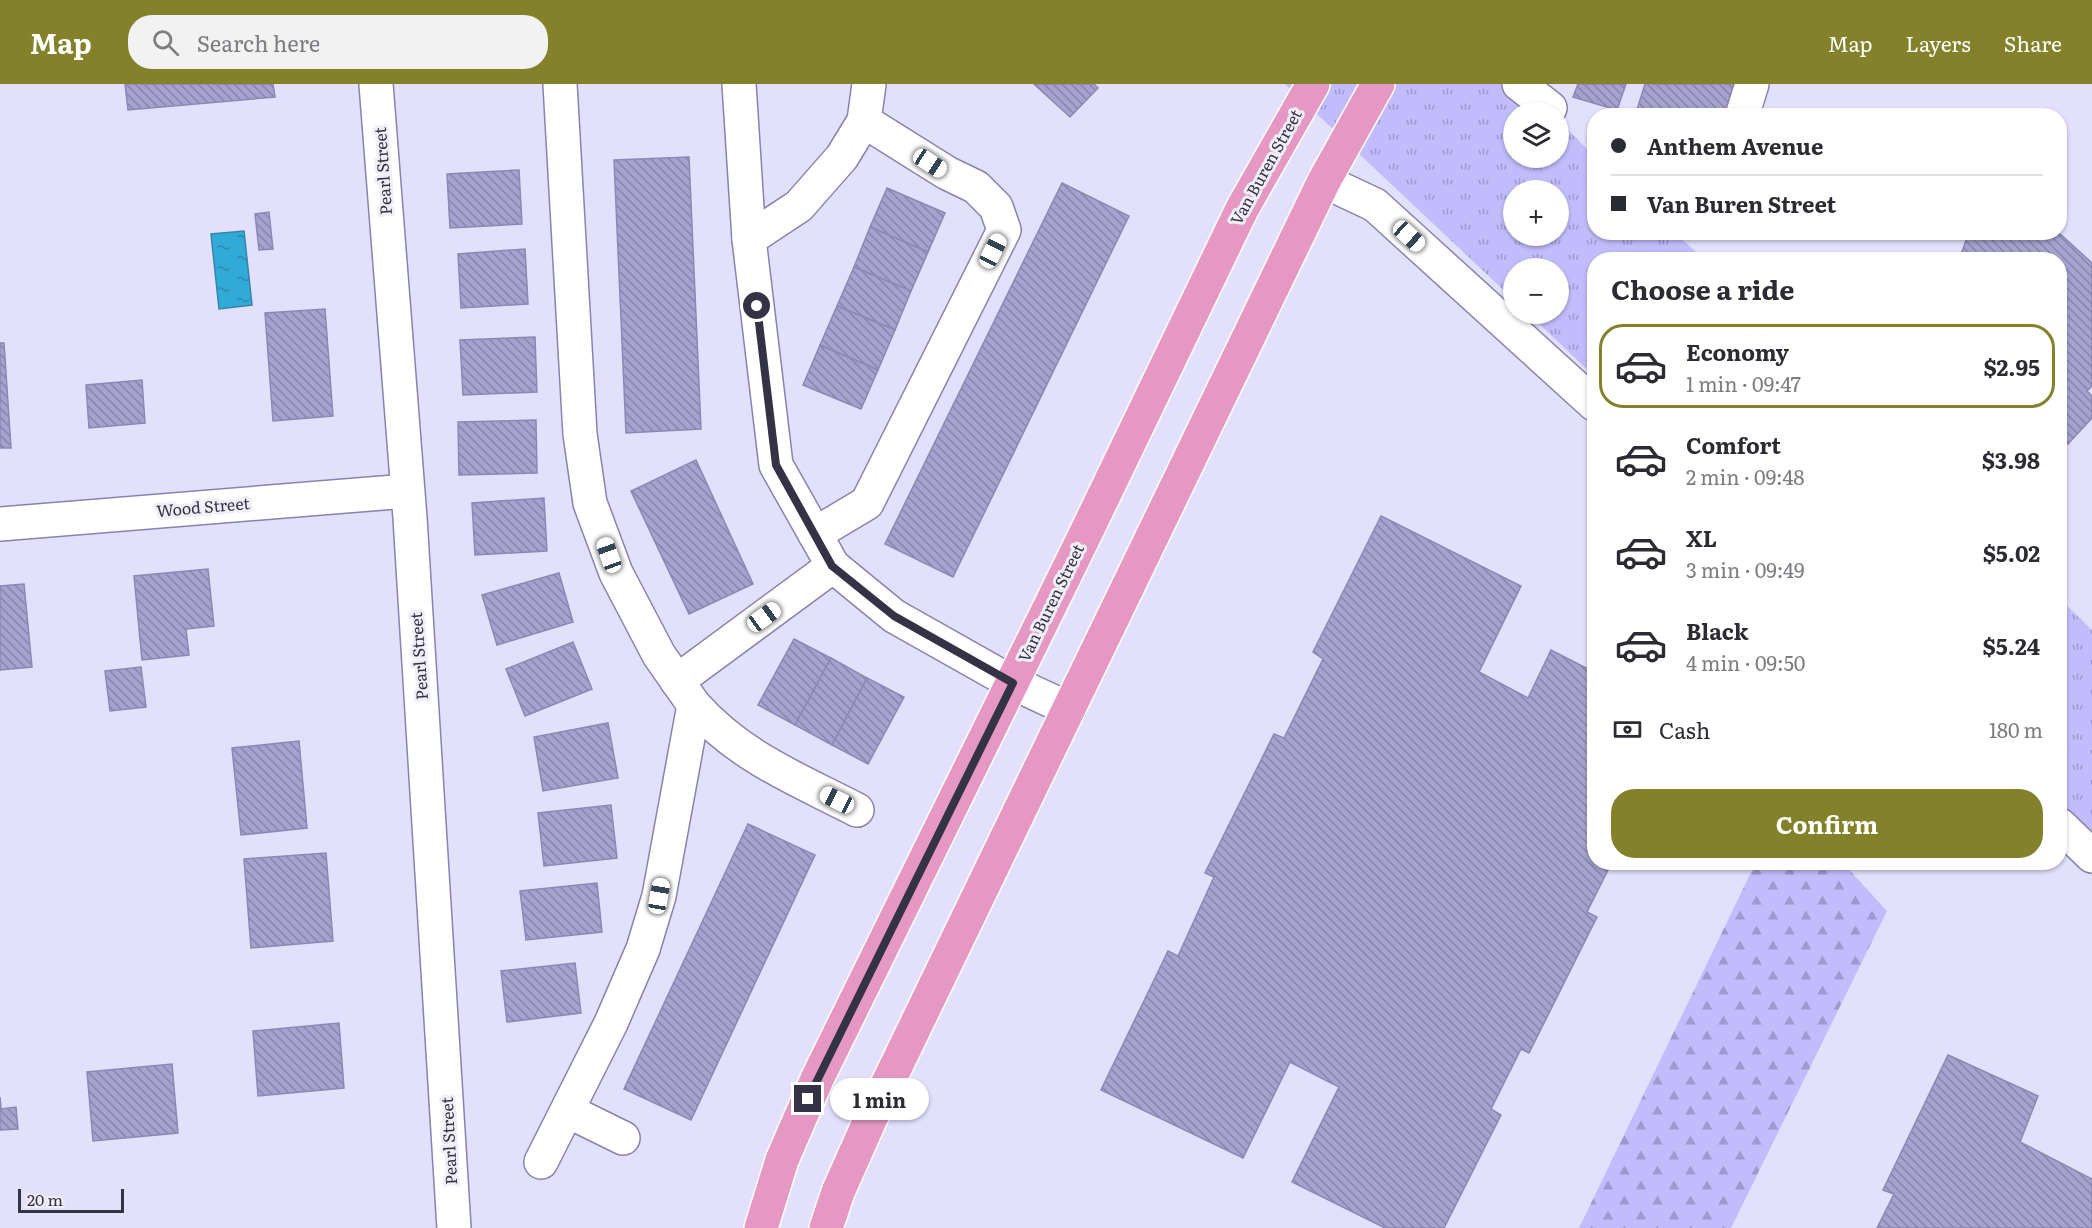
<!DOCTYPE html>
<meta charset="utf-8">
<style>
:root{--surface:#fff;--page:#f2f2f3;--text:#2b2b33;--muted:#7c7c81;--line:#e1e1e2;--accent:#83822b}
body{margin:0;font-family:Literata,serif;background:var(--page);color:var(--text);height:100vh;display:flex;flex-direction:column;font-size:22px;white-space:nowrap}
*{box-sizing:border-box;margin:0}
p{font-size:20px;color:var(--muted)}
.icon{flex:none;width:33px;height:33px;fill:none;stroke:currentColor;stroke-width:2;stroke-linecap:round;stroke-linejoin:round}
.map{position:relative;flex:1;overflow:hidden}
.sheet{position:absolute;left:1587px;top:168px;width:480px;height:618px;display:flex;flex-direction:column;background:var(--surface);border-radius:24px;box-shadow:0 2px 4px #0004}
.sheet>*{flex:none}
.guide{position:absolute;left:1587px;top:24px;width:480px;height:132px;border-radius:24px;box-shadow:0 2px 4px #0004;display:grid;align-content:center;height:132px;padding:0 24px;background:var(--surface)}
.controls{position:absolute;left:1503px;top:18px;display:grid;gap:12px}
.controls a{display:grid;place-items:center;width:66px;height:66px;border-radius:50%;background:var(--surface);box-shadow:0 2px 4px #0004;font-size:30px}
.scale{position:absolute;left:18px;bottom:15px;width:106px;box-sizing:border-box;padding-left:6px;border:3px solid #343245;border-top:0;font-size:16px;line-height:21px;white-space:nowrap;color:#343245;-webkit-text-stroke:4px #f0eff9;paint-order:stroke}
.end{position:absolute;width:27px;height:27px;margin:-14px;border:8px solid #343245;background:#fff;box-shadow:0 0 0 3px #fff}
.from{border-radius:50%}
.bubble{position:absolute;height:42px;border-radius:21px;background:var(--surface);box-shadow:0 2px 4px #0004;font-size:20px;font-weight:700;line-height:42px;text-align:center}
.car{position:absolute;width:18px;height:36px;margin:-18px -9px;border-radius:8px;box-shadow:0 0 4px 2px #0007;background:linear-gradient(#fff 24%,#345 0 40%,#fff 0 76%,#345 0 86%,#fff 0)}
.guide b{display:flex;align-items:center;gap:21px;height:57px;font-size:22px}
.guide b+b{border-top:2px solid var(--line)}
.guide i{width:15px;height:15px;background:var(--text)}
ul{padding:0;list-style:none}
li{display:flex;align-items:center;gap:18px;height:84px;margin:0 12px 9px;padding:0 12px;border:3px solid transparent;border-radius:24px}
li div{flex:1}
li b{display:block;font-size:22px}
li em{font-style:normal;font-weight:700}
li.current{border-color:var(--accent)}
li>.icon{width:54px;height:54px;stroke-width:1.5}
h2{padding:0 24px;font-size:27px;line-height:72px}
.pay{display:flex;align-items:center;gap:15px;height:66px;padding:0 24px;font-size:22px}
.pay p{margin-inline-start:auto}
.button{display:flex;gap:12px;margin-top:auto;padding:12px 24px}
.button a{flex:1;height:69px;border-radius:24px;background:var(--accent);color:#fff;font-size:24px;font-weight:700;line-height:69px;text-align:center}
header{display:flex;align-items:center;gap:36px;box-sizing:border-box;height:84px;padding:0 30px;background:var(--accent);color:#fff}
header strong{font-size:28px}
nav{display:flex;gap:33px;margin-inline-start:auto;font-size:21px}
.search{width:420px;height:54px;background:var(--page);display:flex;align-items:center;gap:15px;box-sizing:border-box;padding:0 21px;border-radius:24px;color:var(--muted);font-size:22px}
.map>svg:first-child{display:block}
.grass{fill:url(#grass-tufts);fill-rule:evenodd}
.forest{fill:url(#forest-firs)}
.water{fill:url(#water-ripples);stroke:#3286ac;stroke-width:1.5}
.building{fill:url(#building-back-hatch);stroke:#8c88b4;stroke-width:1.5}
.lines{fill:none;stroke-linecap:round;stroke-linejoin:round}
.minor-casing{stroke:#8783ae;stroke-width:36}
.major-casing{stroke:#fff;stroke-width:36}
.minor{stroke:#fff;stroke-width:33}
.major{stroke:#e598c3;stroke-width:33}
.route{stroke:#343245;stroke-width:8}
.labels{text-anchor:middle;stroke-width:6;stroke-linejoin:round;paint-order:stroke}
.street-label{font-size:16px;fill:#343245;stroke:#f0eff9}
</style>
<header>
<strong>Map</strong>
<div class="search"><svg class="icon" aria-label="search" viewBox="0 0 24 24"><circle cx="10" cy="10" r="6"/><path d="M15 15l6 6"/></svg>Search here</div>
<nav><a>Map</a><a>Layers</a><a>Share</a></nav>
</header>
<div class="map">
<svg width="2092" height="1144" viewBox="0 0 2092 1144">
<defs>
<pattern id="grass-tufts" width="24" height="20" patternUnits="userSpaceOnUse" patternTransform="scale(1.5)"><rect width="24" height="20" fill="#c2bcfc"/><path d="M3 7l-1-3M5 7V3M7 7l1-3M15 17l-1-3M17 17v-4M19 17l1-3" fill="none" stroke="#9e99ce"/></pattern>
<pattern id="forest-firs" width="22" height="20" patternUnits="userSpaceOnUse" patternTransform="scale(1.5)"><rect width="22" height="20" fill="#c2bcfc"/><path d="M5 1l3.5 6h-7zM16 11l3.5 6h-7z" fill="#9e99ce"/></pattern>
<pattern id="water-ripples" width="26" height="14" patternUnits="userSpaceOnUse" patternTransform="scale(1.5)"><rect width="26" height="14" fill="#31aad8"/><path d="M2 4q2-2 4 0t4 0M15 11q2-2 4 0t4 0" fill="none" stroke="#2a8bb1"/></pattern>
<pattern id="building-back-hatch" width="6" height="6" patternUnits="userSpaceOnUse" patternTransform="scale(1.5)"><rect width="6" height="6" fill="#a6a2cf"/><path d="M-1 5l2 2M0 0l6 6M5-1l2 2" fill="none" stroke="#8885aa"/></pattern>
</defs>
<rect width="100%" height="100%" fill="#e2e0fd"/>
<g class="grass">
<path d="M1285,0H1519L1549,28H1514V74H1558L1559,37L1594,72V148L1675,149L1704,175L1594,176V292L1529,230H1558V184H1514L1513,215ZM1514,106H1558V152H1514Z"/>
<polygon points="2060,515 2092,546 2092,761 2060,730"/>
</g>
<polygon class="forest" points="1756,778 1843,779 1887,827 1731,1144 1579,1144"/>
<polygon class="water" points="244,147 252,221 219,225 211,150"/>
<g class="building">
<polygon points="125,0 273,0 275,13 128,26"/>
<polygon points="1034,0 1094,0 1098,4 1070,33"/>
<polygon points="1578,0 1626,0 1617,26 1573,13"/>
<polygon points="1645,0 1730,0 1743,4 1733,32 1635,32"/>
<polygon points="689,73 701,345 626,349 614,76"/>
<polygon points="519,86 522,140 450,144 447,90"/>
<polygon points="1062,99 1129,132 953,493 885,460"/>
<polygon points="887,104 945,129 928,168 870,143"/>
<polygon points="269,128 273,165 259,166 255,130"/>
<polygon points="870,143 928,168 911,207 854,183"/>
<polygon points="1969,148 2058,148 2092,179 2092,302 2087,307 2092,312 2092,334 2068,360 2060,353 2060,176 1959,176"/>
<polygon points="525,165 528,220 461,224 458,170"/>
<polygon points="854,183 911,207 895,246 837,222"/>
<polygon points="837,222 895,246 878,286 820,261"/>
<polygon points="325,225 333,332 273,337 265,229"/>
<polygon points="535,253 537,308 463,311 460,256"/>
<polygon points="0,259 4,259 11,364 0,364"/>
<polygon points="820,261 878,286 861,325 803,301"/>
<polygon points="142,296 145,339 89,344 86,301"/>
<polygon points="536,336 537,389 459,391 458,338"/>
<polygon points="696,376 753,500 689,530 631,407"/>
<polygon points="544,414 547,467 475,471 472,419"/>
<polygon points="1381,432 1521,502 1479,588 1528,614 1551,566 1594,588 1594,778 1612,778 1587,828 1597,833 1529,969 1521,965 1491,1025 1501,1031 1444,1144 1385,1144 1292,1098 1339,1003 1290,978 1243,1074 1101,1006 1168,867 1178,872 1214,793 1205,789 1274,650 1284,654 1323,575 1313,568"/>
<polygon points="208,485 214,542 186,545 189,571 142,576 134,492"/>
<polygon points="559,489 573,538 497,561 482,511"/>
<polygon points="24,500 32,583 0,586 0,502"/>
<polygon points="794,555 831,574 795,641 758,621"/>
<polygon points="573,558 592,605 525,632 506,585"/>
<polygon points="831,574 867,594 832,661 795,641"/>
<polygon points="141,583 146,623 110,627 105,587"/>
<polygon points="867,594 904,613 868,680 832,661"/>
<polygon points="608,639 618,694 543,707 534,653"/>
<polygon points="299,657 307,744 241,751 232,664"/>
<polygon points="611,721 617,774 544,782 538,729"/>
<polygon points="748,740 815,771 691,1036 624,1005"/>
<polygon points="326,769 333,857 251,864 244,775"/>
<polygon points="597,799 602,848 526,856 520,807"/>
<polygon points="575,879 581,929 507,938 501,887"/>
<polygon points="339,939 344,1004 258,1012 253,947"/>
<polygon points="1948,971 2038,1012 2020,1058 2092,1095 2092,1144 1877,1144 1894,1110 1883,1106"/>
<polygon points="172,980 178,1049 93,1057 87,988"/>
<polygon points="0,1013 1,1025 16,1023 18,1045 0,1046"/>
</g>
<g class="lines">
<g class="minor-casing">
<g id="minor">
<polyline points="376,0 410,434 454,1144"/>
<polyline points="560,0 580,350 590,419 616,489 659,571 694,621"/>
<polyline points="739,0 749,155"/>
<polyline points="869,0 864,37 842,73 799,122 749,155 776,381 833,482 894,532 1013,599 1069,625"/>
<polyline points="1519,0 1550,24"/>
<polyline points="1742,32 1752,0"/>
<polyline points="1324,97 1375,121 1594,320"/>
<polyline points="0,440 407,407"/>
<polyline points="815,450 867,419 1004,146 996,123 976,103 947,89 864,37"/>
<polyline points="677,597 833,482"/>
<polyline points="2060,741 2092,772"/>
<polyline points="568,1027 623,1054"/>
<path d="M541,1078L611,939L643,865L659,812L694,621C740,673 797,695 857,726"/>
</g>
</g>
<g class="major-casing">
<g id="major">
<polyline points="761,1144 782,1076 817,995 1081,459 1242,125 1313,0"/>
<polyline points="826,1144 838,1108 870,1036 1324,97 1378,0"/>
</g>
</g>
<use href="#minor" class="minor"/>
<use href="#major" class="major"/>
</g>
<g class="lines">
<polyline class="route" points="757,222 776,381 832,482 894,532 1013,599 808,1015"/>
</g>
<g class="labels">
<g class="street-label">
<text transform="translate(1266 83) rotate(-61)" y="6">Van Buren Street</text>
<text transform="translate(383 87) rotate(-94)" y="6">Pearl Street</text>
<text transform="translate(203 423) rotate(-5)" y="6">Wood Street</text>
<text transform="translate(1051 519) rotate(-64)" y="6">Van Buren Street</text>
<text transform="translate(419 572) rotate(-94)" y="6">Pearl Street</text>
<text transform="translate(449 1057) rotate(-93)" y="6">Pearl Street</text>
</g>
</g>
</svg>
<div class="controls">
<a><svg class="icon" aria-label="layers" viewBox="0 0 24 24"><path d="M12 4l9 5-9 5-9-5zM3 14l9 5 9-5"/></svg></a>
<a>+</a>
<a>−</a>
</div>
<div class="scale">20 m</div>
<i class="end from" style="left:757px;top:222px"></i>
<i class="end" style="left:808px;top:1015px"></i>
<div class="bubble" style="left:830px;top:994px;width:99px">1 min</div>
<i class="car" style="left:930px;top:79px;rotate:123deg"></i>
<i class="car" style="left:1409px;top:152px;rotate:132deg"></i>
<i class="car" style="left:993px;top:167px;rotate:27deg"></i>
<i class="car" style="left:609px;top:471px;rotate:340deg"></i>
<i class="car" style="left:764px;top:533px;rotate:54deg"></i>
<i class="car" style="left:837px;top:716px;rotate:297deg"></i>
<i class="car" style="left:659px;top:812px;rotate:10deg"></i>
<div class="guide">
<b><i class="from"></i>Anthem Avenue</b>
<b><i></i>Van Buren Street</b>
</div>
<section class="sheet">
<h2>Choose a ride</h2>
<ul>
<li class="current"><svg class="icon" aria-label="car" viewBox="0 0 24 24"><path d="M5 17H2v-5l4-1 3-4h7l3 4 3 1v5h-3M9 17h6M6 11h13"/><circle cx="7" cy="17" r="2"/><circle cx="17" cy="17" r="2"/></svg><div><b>Economy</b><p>1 min · 09:47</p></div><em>$2.95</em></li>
<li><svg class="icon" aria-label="car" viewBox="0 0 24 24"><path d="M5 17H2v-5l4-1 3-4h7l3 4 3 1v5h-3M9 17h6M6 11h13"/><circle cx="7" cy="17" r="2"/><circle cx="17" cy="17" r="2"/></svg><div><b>Comfort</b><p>2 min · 09:48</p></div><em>$3.98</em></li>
<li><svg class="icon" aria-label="car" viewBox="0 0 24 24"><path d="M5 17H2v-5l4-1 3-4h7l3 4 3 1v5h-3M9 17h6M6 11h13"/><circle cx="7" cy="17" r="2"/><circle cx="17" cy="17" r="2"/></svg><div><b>XL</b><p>3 min · 09:49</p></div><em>$5.02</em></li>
<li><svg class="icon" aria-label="car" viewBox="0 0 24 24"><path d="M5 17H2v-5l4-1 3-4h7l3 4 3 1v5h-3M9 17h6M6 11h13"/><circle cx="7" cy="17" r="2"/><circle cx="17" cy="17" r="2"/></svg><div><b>Black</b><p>4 min · 09:50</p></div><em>$5.24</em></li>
</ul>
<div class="pay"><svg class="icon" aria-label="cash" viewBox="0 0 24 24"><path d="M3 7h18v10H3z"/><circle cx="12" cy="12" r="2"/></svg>Cash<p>180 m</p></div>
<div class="button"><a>Confirm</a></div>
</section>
</div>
